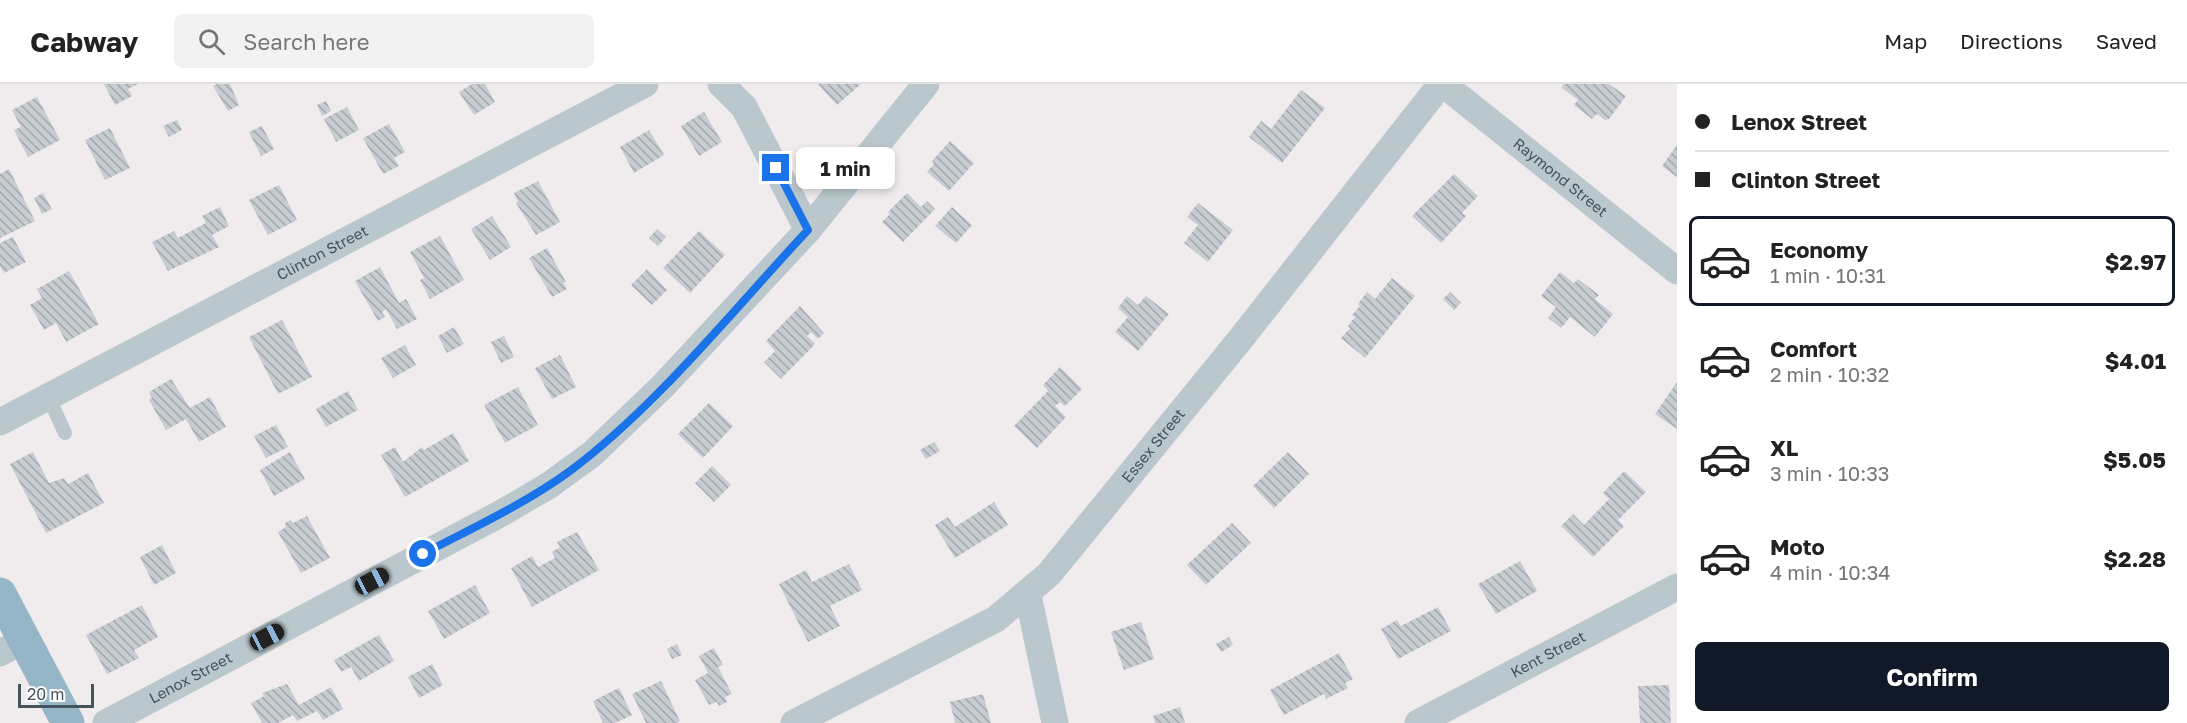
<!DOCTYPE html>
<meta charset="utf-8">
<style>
:root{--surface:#fff;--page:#f2f2f2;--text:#222;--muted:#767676;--line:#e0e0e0;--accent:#111827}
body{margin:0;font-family:"Golos Text",sans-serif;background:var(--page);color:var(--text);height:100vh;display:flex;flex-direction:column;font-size:22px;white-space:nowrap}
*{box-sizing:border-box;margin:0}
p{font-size:20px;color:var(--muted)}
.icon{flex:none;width:33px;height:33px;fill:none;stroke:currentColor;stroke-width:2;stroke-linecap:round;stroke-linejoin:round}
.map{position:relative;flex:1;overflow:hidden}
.drawer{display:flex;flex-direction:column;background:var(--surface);width:510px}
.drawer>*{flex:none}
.banner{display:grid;align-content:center;height:132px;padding:0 18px;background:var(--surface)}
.scale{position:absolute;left:18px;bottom:15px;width:76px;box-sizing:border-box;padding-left:6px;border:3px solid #44545b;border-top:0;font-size:16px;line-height:21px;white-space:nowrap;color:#44545b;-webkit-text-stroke:4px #fff;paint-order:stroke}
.end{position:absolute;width:27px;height:27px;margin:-14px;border:8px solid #1a73e8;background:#fff;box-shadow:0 0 0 3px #fff}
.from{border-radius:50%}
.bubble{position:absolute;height:42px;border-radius:9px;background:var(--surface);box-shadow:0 3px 9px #0003;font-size:20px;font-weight:700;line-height:42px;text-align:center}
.car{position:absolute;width:18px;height:36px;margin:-18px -9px;border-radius:8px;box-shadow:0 0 4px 2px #0007;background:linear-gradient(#222 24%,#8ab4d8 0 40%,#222 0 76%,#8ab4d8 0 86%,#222 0)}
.banner b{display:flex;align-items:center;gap:21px;height:57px;font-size:22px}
.banner b+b{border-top:2px solid var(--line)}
.banner i{width:15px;height:15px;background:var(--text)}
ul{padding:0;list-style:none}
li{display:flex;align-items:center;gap:18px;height:90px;margin:0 12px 9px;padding:0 6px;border:3px solid transparent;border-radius:9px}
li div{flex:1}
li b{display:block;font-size:22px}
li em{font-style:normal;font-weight:700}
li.active{border-color:var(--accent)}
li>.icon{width:54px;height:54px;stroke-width:1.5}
.button{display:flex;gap:12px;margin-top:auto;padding:12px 18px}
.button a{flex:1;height:69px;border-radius:9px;background:var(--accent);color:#fff;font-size:24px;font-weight:700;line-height:69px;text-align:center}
header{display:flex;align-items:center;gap:36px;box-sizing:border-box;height:84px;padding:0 30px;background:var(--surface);border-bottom:2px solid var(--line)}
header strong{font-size:28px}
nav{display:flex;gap:33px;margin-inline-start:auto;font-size:21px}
.search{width:420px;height:54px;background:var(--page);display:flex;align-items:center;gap:15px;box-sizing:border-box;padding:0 21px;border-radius:9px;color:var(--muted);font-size:22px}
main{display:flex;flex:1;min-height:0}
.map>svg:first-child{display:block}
.building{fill:url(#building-back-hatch)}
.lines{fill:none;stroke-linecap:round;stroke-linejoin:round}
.service{stroke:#bac8cd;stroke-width:14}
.minor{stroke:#bac8cd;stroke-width:27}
.trunk{stroke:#95b6c7;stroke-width:33}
.route{stroke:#1a73e8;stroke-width:8}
.labels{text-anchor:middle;stroke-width:4.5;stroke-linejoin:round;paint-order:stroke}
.street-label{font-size:15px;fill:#44545b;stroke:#fff}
</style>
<header>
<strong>Cabway</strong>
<div class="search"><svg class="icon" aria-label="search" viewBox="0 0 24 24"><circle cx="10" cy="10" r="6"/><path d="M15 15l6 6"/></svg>Search here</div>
<nav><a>Map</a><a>Directions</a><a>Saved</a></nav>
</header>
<main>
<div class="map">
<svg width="1677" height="639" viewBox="0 0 1677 639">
<defs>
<pattern id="building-back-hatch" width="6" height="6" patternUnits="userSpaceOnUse" patternTransform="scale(1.5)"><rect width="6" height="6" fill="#c6ccd0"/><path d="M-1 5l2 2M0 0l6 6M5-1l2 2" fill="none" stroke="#a2a8ac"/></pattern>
</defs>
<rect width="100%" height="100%" fill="#f0eced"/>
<g class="building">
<polygon points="104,0 138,0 128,5 132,12 115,21"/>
<polygon points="217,0 230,0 239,21 228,27 213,2"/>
<polygon points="472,0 485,0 495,18 474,31 459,8"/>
<polygon points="818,0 861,0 837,21"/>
<polygon points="1563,0 1609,0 1626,12 1609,35 1605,36 1597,30 1592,35 1574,21 1578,16 1562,4"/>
<polygon points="1301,6 1325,24 1282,79 1249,53 1261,37 1271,45"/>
<polygon points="37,13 60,56 28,73 14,46 21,43 12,26"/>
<polygon points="326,17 331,27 322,32 317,21"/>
<polygon points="347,23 359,46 336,58 324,35"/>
<polygon points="704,28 722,58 699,72 681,42"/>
<polygon points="177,36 182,46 169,53 163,42"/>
<polygon points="389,40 405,68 394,74 399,82 383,90 363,54"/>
<polygon points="262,42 274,65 261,72 249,48"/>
<polygon points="110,44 130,84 105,96 85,56"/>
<polygon points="649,46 664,71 634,89 620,63"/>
<polygon points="950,57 974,79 949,107 927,88 934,80 932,77"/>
<polygon points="1677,61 1677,93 1662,82"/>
<polygon points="9,85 35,137 0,154 0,90"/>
<polygon points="1454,90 1478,112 1462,129 1466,132 1441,159 1412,132"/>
<polygon points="538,97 560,138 536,151 516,119 518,118 514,109"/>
<polygon points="279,101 297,136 268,151 249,116"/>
<polygon points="43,109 52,125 42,130 34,114"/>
<polygon points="907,109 921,123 927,117 935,125 903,158 882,138 890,130 888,128"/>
<polygon points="1198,119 1233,146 1208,178 1184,159 1198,141 1187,133"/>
<polygon points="220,123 229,142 212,151 219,163 168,187 152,158 174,147 178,154 206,139 202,132"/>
<polygon points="952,123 972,141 956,159 935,142"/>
<polygon points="492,132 511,163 490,176 471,145"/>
<polygon points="657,145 666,153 658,162 649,154"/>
<polygon points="699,147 725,171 690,209 663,184"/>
<polygon points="440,152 464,196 430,215 420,196 424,194 410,168"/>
<polygon points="13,153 26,178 4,189 0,182 0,159"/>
<polygon points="547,164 566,198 563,199 567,205 552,213 529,174"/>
<polygon points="380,183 399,219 406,215 417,235 397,245 386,225 382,228 385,233 378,237 355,197"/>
<polygon points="647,185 667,206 652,221 631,201"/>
<polygon points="69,187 99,240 66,258 56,239 44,246 30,221 42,214 37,205"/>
<polygon points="1560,188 1574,199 1578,195 1599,211 1595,215 1613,230 1595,253 1570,233 1561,244 1548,234 1556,223 1541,212"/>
<polygon points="1392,194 1415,212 1365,274 1341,254 1350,244 1348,242 1355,233 1352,231 1360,222 1358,220 1367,208 1375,215"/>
<polygon points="1450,208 1461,219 1454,226 1443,215"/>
<polygon points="1127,212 1138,221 1146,212 1169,230 1138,267 1115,248 1128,233 1118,224"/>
<polygon points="800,222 824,249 818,255 811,248 807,252 815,260 781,295 764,278 775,267 766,257"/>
<polygon points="282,236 312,293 278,310 249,253"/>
<polygon points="454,243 464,260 447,269 438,252"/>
<polygon points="504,252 514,273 501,279 491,258"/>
<polygon points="405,261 416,281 393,294 381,274"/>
<polygon points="560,271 576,303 552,315 535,284"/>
<polygon points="1060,283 1082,305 1065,322 1060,318 1055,322 1066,333 1037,364 1014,342 1048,307 1043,301"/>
<polygon points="171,295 190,324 210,313 226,343 199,358 186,335 166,346 149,316 152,314 149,308"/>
<polygon points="1677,298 1677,345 1655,330"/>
<polygon points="518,303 538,341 505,359 484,321"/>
<polygon points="348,307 358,326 326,343 316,325"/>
<polygon points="709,319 733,342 703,374 678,350"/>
<polygon points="276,341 288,363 266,374 254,352"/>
<polygon points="453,349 469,377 405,413 381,371 395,363 403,378 422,363 424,366"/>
<polygon points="934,358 940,367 926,375 920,366"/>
<polygon points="33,368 49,399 64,394 68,400 88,389 104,419 46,449 10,380"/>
<polygon points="290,368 305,395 274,412 260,386"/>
<polygon points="1288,368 1309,390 1274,424 1253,402"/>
<polygon points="712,382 731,401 714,418 695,399"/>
<polygon points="1624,387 1646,408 1618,436 1624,442 1593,473 1561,442 1573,430 1584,441 1609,415 1603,409"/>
<polygon points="994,418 1008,441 955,474 935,441 948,433 955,443"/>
<polygon points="307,432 330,474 301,489 278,448 286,443 285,439 291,436 293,439"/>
<polygon points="1232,439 1251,459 1206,501 1187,481"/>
<polygon points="577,448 599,486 532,523 511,484 532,472 538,483 555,474 552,468 560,463 557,458"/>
<polygon points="162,461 176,489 154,501 140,473"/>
<polygon points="1520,477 1537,507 1496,530 1478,500"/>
<polygon points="849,480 862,506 830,522 840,542 808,558 779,500 806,486 812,498"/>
<polygon points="475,501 490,529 444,555 428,527"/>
<polygon points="142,521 158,553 134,566 139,574 107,590 86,551"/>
<polygon points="1438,523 1451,547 1398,575 1381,545 1397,536 1401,542"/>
<polygon points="1141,538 1154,575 1124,586 1111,548"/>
<polygon points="379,551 394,577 359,597 351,583 341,588 334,576"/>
<polygon points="1229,553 1233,561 1221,568 1216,560"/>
<polygon points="677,560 682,571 672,575 667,565"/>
<polygon points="714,564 723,581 718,583 732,610 725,613 727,618 719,622 717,618 709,621 695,596 708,589 699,572"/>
<polygon points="1339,569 1353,595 1345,599 1348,604 1326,615 1324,610 1284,631 1270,606"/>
<polygon points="432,580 443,601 419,614 408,593"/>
<polygon points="661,597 680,637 677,639 646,639 632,610"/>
<polygon points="287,600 299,621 331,603 343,625 323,636 317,627 297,637 293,631 278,639 262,639 251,619 264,612 262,609"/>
<polygon points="1669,601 1671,639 1640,639 1638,602"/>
<polygon points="619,604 632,631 615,639 603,639 593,617"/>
<polygon points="983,610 991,639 955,639 950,618"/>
<polygon points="1180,623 1185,639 1155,639 1153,632"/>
</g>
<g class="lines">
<polyline class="service" points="48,312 65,349"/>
<g class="minor">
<polyline points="721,0 744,23 808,146"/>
<path id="s1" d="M1443,0L1677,187"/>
<path id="s2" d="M0,338L645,0"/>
<polyline points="1028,511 1055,639"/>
<polyline points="0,569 24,556"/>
<path id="s3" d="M106,639L500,430L548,402L592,370L662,303L808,146L926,0"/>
<path id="s4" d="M794,639L996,535L1049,490L1239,257L1441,0"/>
<path id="s5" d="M1418,639L1677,503"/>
</g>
<polyline class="trunk" points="0,510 68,639"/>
</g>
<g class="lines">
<path class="route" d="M423,470C472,444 525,420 570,387C656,323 734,225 808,146L776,84"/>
</g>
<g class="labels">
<g class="street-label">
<text dy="5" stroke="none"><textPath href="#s1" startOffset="150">Raymond Street</textPath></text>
<text dy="5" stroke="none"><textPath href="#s2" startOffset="364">Clinton Street</textPath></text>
<text dy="5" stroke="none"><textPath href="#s4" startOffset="462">Essex Street</textPath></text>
<text dy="5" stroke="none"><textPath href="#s5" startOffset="147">Kent Street</textPath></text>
<text dy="5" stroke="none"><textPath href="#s3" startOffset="96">Lenox Street</textPath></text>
</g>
</g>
</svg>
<div class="scale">20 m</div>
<i class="end from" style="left:423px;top:470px"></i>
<i class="end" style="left:776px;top:84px"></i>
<div class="bubble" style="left:796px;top:63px;width:99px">1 min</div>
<i class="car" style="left:372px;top:497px;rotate:62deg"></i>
<i class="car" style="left:267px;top:553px;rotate:62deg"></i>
</div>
<section class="drawer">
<div class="banner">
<b><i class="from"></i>Lenox Street</b>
<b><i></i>Clinton Street</b>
</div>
<ul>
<li class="active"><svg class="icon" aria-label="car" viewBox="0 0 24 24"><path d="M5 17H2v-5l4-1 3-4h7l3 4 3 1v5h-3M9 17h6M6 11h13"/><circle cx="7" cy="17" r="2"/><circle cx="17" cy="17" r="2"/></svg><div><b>Economy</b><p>1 min · 10:31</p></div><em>$2.97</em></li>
<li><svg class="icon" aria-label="car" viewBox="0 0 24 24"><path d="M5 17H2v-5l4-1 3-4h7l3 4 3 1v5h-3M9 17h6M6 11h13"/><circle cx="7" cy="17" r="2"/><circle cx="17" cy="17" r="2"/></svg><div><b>Comfort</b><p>2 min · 10:32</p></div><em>$4.01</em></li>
<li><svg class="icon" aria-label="car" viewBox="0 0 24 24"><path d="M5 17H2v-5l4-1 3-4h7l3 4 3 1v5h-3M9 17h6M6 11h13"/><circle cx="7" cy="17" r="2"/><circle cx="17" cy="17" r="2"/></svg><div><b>XL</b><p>3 min · 10:33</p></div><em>$5.05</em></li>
<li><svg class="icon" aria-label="car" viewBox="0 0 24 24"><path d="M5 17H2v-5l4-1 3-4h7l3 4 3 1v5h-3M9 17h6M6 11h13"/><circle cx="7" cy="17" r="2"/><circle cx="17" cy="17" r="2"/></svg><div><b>Moto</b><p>4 min · 10:34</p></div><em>$2.28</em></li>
</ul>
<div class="button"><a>Confirm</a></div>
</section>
</main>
